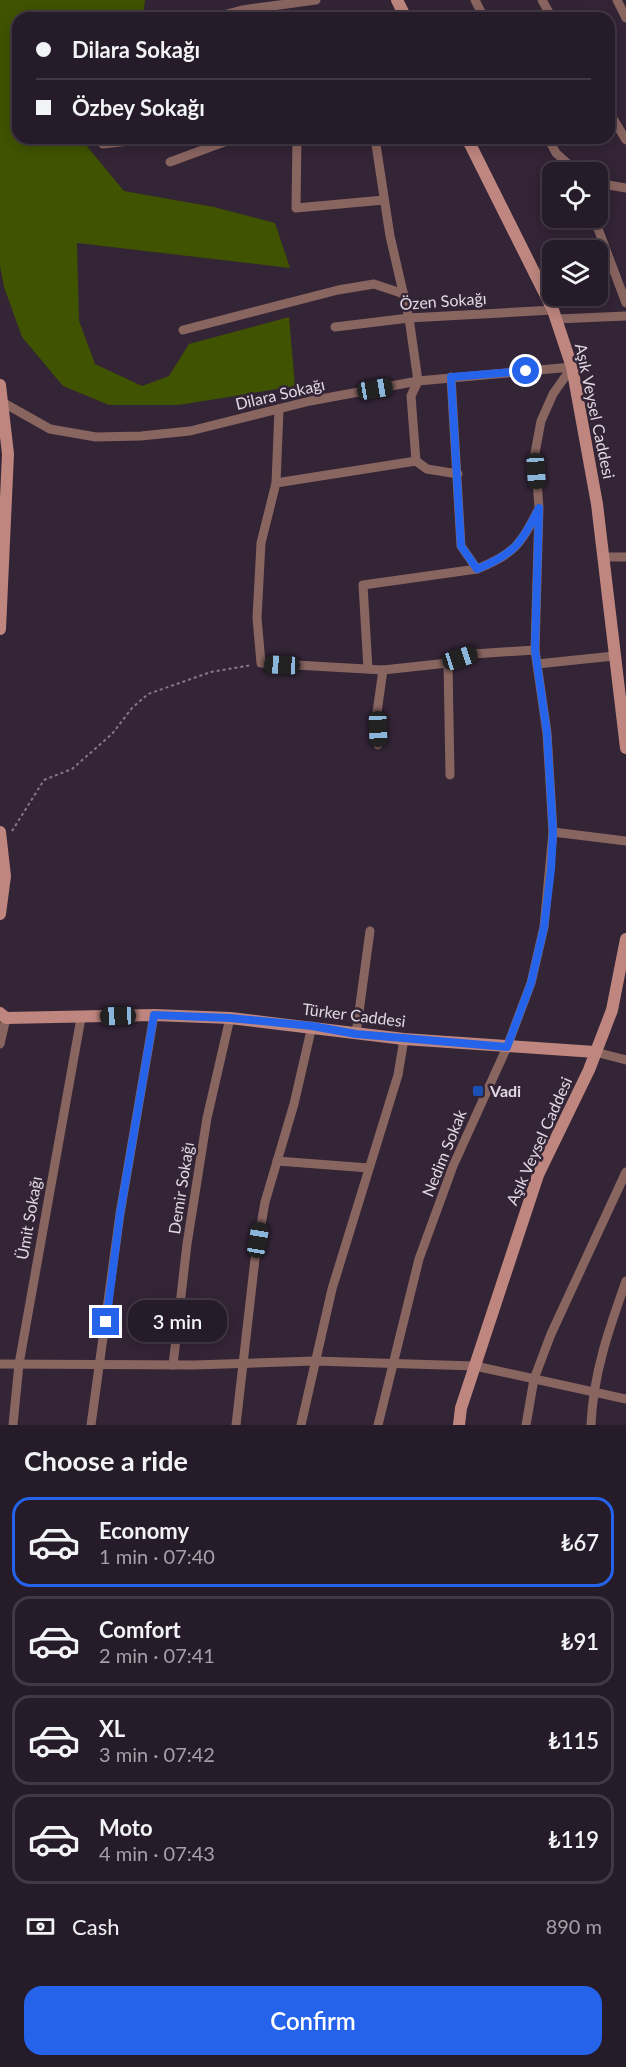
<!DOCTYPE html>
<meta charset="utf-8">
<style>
:root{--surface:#261b28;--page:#322834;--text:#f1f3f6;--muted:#a4a1a8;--line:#423945;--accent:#2563eb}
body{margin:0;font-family:Lato,sans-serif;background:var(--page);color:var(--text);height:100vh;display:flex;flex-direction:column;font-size:22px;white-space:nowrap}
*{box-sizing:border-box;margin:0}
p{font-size:20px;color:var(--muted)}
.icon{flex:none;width:33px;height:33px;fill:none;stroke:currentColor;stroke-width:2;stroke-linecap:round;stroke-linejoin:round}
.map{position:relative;height:1425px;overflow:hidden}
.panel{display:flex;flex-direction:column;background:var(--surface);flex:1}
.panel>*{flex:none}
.guide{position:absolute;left:12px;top:12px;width:603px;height:132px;border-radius:18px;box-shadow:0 3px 15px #0003,0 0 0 2px var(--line);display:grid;align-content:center;height:132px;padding:0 24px;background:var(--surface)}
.tools{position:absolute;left:542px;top:162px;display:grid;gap:12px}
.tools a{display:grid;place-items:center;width:66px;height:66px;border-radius:12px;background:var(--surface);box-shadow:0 3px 15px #0003,0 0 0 2px var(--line);font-size:30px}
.end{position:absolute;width:27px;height:27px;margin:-14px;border:8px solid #2563eb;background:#fff;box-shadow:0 0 0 3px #fff}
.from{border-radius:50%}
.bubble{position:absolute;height:42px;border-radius:18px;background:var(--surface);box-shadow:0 3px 15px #0003,0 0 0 2px var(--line);font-size:20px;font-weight:600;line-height:42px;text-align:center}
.car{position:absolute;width:18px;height:36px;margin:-18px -9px;border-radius:8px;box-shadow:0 0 4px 2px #0007;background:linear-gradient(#222 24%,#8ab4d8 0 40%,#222 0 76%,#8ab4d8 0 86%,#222 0)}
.guide b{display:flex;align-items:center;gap:21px;height:57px;font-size:22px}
.guide b+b{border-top:2px solid var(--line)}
.guide i{width:15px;height:15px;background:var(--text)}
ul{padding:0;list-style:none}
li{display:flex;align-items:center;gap:18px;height:90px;margin:0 12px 9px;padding:0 12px;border:3px solid var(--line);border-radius:18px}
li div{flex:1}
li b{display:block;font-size:22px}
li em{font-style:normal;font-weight:600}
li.active{border-color:var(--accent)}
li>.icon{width:54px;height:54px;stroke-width:1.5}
h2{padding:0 24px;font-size:27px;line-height:72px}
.pay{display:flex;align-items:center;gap:15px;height:66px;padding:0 24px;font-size:22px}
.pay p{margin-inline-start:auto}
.action{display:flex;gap:12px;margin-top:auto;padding:12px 24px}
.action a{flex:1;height:69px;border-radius:18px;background:var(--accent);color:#fff;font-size:24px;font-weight:600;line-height:69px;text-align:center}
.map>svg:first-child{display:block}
.green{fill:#405301}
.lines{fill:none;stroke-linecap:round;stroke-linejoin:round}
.path{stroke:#857988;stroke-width:2;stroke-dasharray:3 3;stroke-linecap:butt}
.street{stroke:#896560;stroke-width:9}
.secondary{stroke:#be867e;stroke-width:12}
.route{stroke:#2563eb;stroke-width:8}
.transit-dot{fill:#1a4fb4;stroke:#332436;stroke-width:2}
.labels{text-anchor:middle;stroke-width:5;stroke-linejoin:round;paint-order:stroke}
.street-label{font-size:16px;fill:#e1d8e3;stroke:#332436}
.poi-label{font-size:16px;font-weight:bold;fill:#e1d8e3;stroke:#332436;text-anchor:start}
</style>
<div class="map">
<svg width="626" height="1425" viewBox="0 0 626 1425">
<rect width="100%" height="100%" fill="#332436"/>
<polygon class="green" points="0,0 145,0 143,18 18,18 18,138 80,138 124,191 214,207 275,223 290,268 77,243 79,321 95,364 142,386 169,376 189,344 289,317 295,386 179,405 109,405 63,386 22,337 4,287 0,266"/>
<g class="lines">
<polyline class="path" points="12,831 44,780 72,769 112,734 132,708 148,694 211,672 252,665"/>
<g class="street">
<polyline points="475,0 484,18"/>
<polyline points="542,0 552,18"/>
<polyline points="617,0 626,18"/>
<polyline points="212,18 242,10 316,0"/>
<polyline points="609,112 626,140"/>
<polyline points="96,138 103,144 156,138"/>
<polyline points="297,138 296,208 384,200"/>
<polyline points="375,138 390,236 409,318 418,381 411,396 416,461"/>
<polyline points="548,138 556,153 577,172"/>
<polyline points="170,162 235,138"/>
<polyline points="597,183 626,188"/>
<polyline points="594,218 626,303"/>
<polyline points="557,319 626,316"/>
<polyline points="335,327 409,318 553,310"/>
<polyline points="183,330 338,290 374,284 404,294"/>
<polyline points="451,377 461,546 477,569"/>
<polyline points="2,402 50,429 96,437 141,436 190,431 310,401 418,381 572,367"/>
<polyline points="279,409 276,483 261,543 257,618 261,663 383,670 448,663 473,654 535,650"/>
<polyline points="276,483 416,461 427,469 458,474"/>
<polyline points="603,557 626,557"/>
<polyline points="448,663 450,775"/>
<polyline points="537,664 614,656"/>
<path d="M368,669L363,585L477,569C512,555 521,545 537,512"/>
<polyline points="378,745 377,712 383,670"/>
<polyline points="553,832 626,841"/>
<polyline points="356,1034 370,931"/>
<polyline points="0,1044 6,1018"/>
<polyline points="595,1052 626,1060"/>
<polyline points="277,1161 369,1168"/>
<polyline points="0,1364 194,1365 314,1361 475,1366 626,1399"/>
<polyline points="173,1365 187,1244 207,1118 230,1018"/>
<polyline points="13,1425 19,1364 81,1018"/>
<polyline points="91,1425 120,1214 154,1015"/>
<polyline points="236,1425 255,1259 265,1202 294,1104 312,1026"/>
<polyline points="301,1425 332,1289 398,1075 404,1039"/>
<polyline points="378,1425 419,1259 453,1166 507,1047 531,983 544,927 553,832 547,733 535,650 539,508 535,453 541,421 553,394 572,367"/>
<polyline points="526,1425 534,1379 551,1334 626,1172"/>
<path d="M591,1425C593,1374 609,1329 626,1281"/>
</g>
<g class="secondary">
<polyline points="397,0 406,18"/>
<polyline points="467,138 553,310 572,367 597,504 626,748"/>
<polyline points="0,385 8,454 0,629"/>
<polyline points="0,832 5,876 0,914"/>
<polyline points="0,1013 6,1018 154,1015 230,1018 404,1039 595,1052"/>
<polyline points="459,1425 461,1408 538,1175 589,1070 612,1010 626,939"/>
</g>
</g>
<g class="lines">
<path class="route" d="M106,1322L120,1214L154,1015L230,1018L312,1026L356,1034L507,1047L531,983L544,927L551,869L553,832L547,733L535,650L539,508C522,543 514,554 477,569L461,546L451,377L526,371"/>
</g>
<rect class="transit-dot" x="472" y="1085" width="12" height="12" rx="3"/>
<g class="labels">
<g class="street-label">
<text transform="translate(443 301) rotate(-4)" y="6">Özen Sokağı</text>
<text transform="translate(280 394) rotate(-13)" y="6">Dilara Sokağı</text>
<text transform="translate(595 411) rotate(78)" y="6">Aşık Veysel Caddesi</text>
<text transform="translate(354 1015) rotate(7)" y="6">Türker Caddesi</text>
<text transform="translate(539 1141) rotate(-66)" y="6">Aşık Veysel Caddesi</text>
<text transform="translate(444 1153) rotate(-68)" y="6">Nedim Sokak</text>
<text transform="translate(181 1188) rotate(-81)" y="6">Demir Sokağı</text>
<text transform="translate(29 1218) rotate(-80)" y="6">Ümit Sokağı</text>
</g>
<g class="poi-label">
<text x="490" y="1097">Vadi</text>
</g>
</g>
</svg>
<div class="tools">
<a><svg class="icon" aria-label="locate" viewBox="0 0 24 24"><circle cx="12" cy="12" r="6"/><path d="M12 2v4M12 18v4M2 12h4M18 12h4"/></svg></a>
<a><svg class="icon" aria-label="layers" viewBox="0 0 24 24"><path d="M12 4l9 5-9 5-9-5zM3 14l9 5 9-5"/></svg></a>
</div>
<i class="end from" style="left:526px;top:371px"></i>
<i class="end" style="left:106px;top:1322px"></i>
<div class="bubble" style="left:128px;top:1300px;width:99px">3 min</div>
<i class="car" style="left:375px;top:389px;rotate:80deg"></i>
<i class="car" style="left:536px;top:471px;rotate:176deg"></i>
<i class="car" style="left:460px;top:658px;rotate:72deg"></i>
<i class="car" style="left:282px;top:665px;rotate:273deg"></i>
<i class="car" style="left:378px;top:729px;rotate:178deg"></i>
<i class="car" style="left:118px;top:1016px;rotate:268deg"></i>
<i class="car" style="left:258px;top:1240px;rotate:10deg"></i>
<div class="guide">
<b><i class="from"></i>Dilara Sokağı</b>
<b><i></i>Özbey Sokağı</b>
</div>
</div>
<section class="panel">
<h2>Choose a ride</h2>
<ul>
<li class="active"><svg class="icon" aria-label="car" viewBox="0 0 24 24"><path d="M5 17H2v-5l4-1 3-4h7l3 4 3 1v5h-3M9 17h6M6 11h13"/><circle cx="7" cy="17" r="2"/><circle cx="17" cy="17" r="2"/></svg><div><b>Economy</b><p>1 min · 07:40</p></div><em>₺67</em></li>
<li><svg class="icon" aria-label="car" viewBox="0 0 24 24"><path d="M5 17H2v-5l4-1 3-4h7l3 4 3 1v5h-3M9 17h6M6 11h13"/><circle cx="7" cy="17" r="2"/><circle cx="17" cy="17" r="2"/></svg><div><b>Comfort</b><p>2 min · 07:41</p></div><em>₺91</em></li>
<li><svg class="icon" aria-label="car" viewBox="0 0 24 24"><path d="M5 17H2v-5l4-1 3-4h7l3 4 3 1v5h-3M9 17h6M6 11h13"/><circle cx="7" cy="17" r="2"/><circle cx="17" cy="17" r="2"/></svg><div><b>XL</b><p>3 min · 07:42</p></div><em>₺115</em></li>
<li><svg class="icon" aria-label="car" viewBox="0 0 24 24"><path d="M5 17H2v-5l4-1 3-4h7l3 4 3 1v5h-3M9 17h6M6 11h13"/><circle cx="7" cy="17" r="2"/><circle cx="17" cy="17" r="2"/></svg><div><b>Moto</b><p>4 min · 07:43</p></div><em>₺119</em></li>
</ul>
<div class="pay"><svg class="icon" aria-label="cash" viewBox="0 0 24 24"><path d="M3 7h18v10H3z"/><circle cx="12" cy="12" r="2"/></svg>Cash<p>890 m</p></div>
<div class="action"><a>Confirm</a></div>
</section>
